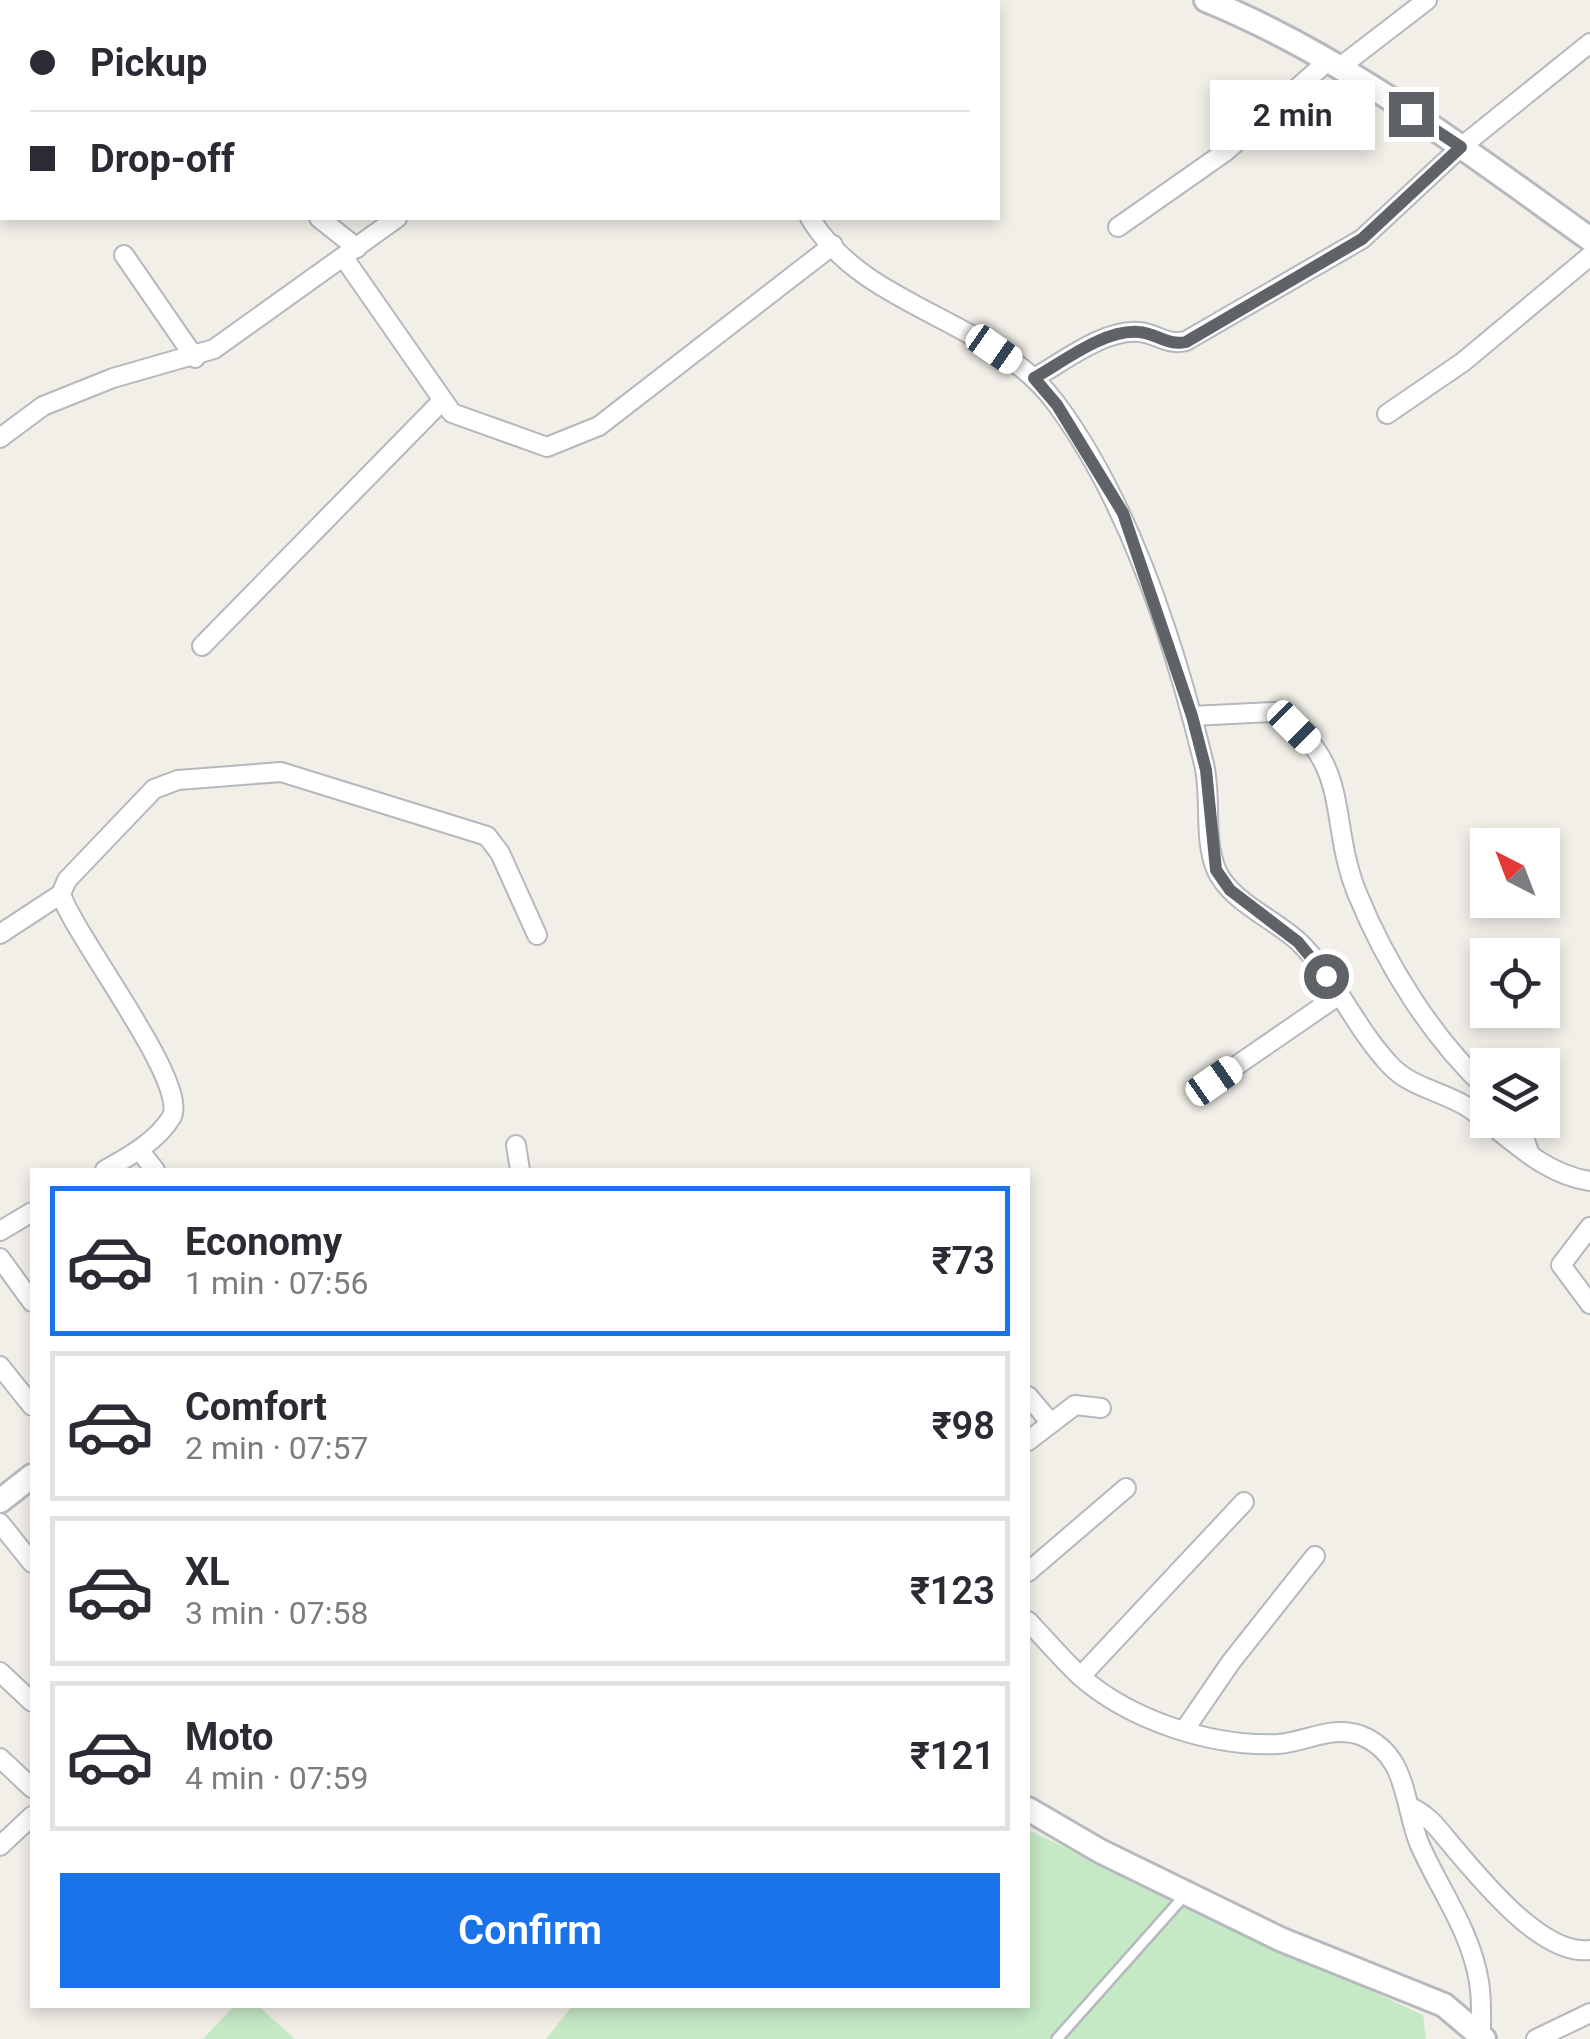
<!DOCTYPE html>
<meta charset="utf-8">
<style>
:root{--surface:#fff;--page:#f7f7f7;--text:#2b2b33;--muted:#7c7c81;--line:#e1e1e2;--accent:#1a73e8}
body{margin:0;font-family:Roboto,sans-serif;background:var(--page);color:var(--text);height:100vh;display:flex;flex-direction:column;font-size:38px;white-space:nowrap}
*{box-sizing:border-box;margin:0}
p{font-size:32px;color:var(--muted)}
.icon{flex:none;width:55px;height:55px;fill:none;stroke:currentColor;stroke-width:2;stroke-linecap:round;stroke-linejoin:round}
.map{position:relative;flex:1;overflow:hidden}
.details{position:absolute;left:30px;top:1168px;width:1000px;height:840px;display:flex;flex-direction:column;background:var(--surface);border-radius:0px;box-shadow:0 5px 15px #0003}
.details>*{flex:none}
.hud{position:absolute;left:0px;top:0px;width:1000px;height:220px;box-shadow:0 5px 15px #0003;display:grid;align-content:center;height:220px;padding:0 30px;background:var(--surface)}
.needle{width:65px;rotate:318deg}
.fabs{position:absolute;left:1470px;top:828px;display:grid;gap:20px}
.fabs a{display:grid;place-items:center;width:90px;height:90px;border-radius:0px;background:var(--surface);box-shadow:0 5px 15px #0003;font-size:50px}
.end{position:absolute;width:45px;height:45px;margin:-22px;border:12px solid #5f6368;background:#fff;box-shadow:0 0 0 5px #fff}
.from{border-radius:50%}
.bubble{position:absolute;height:70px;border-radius:0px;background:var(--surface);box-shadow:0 5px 15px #0003;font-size:32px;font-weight:600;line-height:70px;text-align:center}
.car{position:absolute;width:30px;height:60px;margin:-30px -15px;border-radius:12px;box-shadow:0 0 8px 2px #0007;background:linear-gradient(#fff 24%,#345 0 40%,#fff 0 76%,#345 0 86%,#fff 0)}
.hud b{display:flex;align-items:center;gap:35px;height:95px;font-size:38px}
.hud b+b{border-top:2px solid var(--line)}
.hud i{width:25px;height:25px;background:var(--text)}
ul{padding:18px 0 0;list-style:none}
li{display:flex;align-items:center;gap:30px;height:150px;margin:0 20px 15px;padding:0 10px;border:5px solid var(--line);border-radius:0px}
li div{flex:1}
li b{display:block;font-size:38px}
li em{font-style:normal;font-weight:600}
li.active{border-color:var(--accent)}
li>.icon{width:90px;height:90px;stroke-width:1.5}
.primary-button{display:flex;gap:20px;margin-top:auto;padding:20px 30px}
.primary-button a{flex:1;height:115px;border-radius:0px;background:var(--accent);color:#fff;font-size:40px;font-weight:600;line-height:115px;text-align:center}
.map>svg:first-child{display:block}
.pitch{fill:#c5e8c5}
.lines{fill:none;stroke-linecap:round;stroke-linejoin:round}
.lane-casing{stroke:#b5b8bc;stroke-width:14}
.street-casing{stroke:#b5b8bc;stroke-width:22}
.secondary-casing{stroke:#b6babf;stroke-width:28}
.lane{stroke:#fff;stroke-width:9}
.street{stroke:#fff;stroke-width:18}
.secondary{stroke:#fff;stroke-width:22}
.route{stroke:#5f6368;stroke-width:12}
</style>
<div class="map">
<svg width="1590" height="2039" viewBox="0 0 1590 2039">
<rect width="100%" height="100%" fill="#f1efe8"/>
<g class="pitch">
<polygon points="1028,1830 1423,2015 1426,2039 546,2039 573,2005 1028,2005"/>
<polygon points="235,2005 257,2005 295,2039 203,2039"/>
</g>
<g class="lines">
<g class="lane-casing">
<polyline id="lane" points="1057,2039 1185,1895"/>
</g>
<g class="street-casing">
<g id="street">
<polyline points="159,0 160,2"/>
<polyline points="694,0 697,2"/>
<polyline points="663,2 666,0"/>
<polyline points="1340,67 1427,0"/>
<polyline points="319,218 357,248"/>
<path d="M810,218C866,310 992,318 1055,402C1129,501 1175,644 1204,764C1212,798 1203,836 1216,869C1229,901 1275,919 1300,943C1336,979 1355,1028 1390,1065C1411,1088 1443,1091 1469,1108C1508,1135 1541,1174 1590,1181"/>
<polyline points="1118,227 1225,152 1329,60"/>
<polyline points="124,255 195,358"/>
<polyline points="344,258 452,413 547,447 599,426 833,245"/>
<path d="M1034,378C1063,362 1104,329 1139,332C1156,333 1167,346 1186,341L1362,239L1461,147L1590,43"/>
<polyline points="1387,414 1463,362 1590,256"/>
<polyline points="0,438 43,406 113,378 214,349 397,218"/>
<polyline points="202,646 441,402"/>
<path d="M1192,716L1274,712C1354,761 1327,819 1357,893C1386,964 1431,1037 1488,1090"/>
<polyline points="0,934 61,894"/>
<polyline points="1214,1081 1339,995"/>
<polyline points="1518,1120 1530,1155"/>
<polyline points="516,1145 520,1170"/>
<polyline points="139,1150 155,1170"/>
<path d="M105,1170C128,1157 156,1142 171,1118C192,1086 74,936 61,894L67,880L154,789L178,780L281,772L487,836L500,853L537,935"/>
<polyline points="1590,1227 1561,1265 1590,1304"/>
<polyline points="0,1231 32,1212"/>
<polyline points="0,1258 32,1302"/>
<polyline points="0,1366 32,1406"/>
<polyline points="1028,1396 1051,1423"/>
<polyline points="1028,1441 1075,1405 1101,1408"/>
<polyline points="0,1523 32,1563"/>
<polyline points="1028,1572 1126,1488"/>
<path d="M1028,1621C1045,1639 1062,1659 1080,1676C1130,1720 1211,1747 1278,1744C1306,1742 1332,1725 1360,1735C1408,1754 1403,1802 1419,1843C1439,1889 1471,1931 1479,1982C1482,1999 1481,2018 1481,2035"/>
<polyline points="0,1672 32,1702"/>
<polyline points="1081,1676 1244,1502"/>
<polyline points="1185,1729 1231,1662 1315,1556"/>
<polyline points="0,1758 32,1788"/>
<path d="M1410,1807C1430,1815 1441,1833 1455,1849C1484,1883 1543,1956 1590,1950"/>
<polyline points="0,1846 32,1816"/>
<polyline points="1536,2039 1590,2013"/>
</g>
</g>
<g class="secondary-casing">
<g id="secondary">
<path d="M1206,0C1346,57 1468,152 1590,239"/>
<polyline points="0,1501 32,1476"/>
<polyline points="1028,1809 1100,1851 1280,1939 1444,2005 1484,2039"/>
</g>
</g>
<use href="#lane" class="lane"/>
<use href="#street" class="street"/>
<use href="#secondary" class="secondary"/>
</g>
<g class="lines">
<path class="route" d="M1326,976L1298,942L1230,890L1216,870L1206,770L1192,716L1123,513L1057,405L1034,378C1063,362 1104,329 1139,332C1156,333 1167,346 1186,342L1362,239L1461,147L1411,114"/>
</g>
</svg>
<div class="fabs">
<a><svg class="needle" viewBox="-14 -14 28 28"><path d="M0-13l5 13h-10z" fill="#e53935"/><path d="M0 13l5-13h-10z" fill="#7c7c81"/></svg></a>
<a><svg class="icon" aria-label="locate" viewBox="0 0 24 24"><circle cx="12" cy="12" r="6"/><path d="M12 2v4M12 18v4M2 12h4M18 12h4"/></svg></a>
<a><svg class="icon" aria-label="layers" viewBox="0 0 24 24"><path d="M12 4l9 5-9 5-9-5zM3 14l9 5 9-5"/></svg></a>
</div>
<i class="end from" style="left:1326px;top:976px"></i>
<i class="end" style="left:1411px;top:114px"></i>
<div class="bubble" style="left:1210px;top:80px;width:165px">2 min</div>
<i class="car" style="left:994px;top:349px;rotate:125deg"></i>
<i class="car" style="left:1294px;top:727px;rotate:135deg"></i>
<i class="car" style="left:1214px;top:1081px;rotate:55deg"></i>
<div class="hud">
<b><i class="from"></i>Pickup</b>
<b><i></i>Drop-off</b>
</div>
<section class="details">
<ul>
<li class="active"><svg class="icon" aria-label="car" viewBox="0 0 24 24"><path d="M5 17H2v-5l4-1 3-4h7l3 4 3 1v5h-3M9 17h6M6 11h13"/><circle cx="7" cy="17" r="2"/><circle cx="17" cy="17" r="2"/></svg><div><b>Economy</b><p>1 min · 07:56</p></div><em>₹73</em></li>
<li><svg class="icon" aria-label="car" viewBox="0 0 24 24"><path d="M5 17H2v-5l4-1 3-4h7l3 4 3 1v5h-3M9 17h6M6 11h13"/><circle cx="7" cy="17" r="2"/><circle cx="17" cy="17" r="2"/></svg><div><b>Comfort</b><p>2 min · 07:57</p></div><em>₹98</em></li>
<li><svg class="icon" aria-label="car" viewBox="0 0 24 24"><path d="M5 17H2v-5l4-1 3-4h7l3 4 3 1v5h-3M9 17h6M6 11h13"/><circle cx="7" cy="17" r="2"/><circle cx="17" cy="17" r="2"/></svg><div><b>XL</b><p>3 min · 07:58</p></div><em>₹123</em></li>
<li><svg class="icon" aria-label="car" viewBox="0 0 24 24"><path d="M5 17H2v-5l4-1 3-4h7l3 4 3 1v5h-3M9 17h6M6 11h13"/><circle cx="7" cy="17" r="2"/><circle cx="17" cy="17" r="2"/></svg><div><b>Moto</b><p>4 min · 07:59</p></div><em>₹121</em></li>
</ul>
<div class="primary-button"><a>Confirm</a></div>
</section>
</div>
